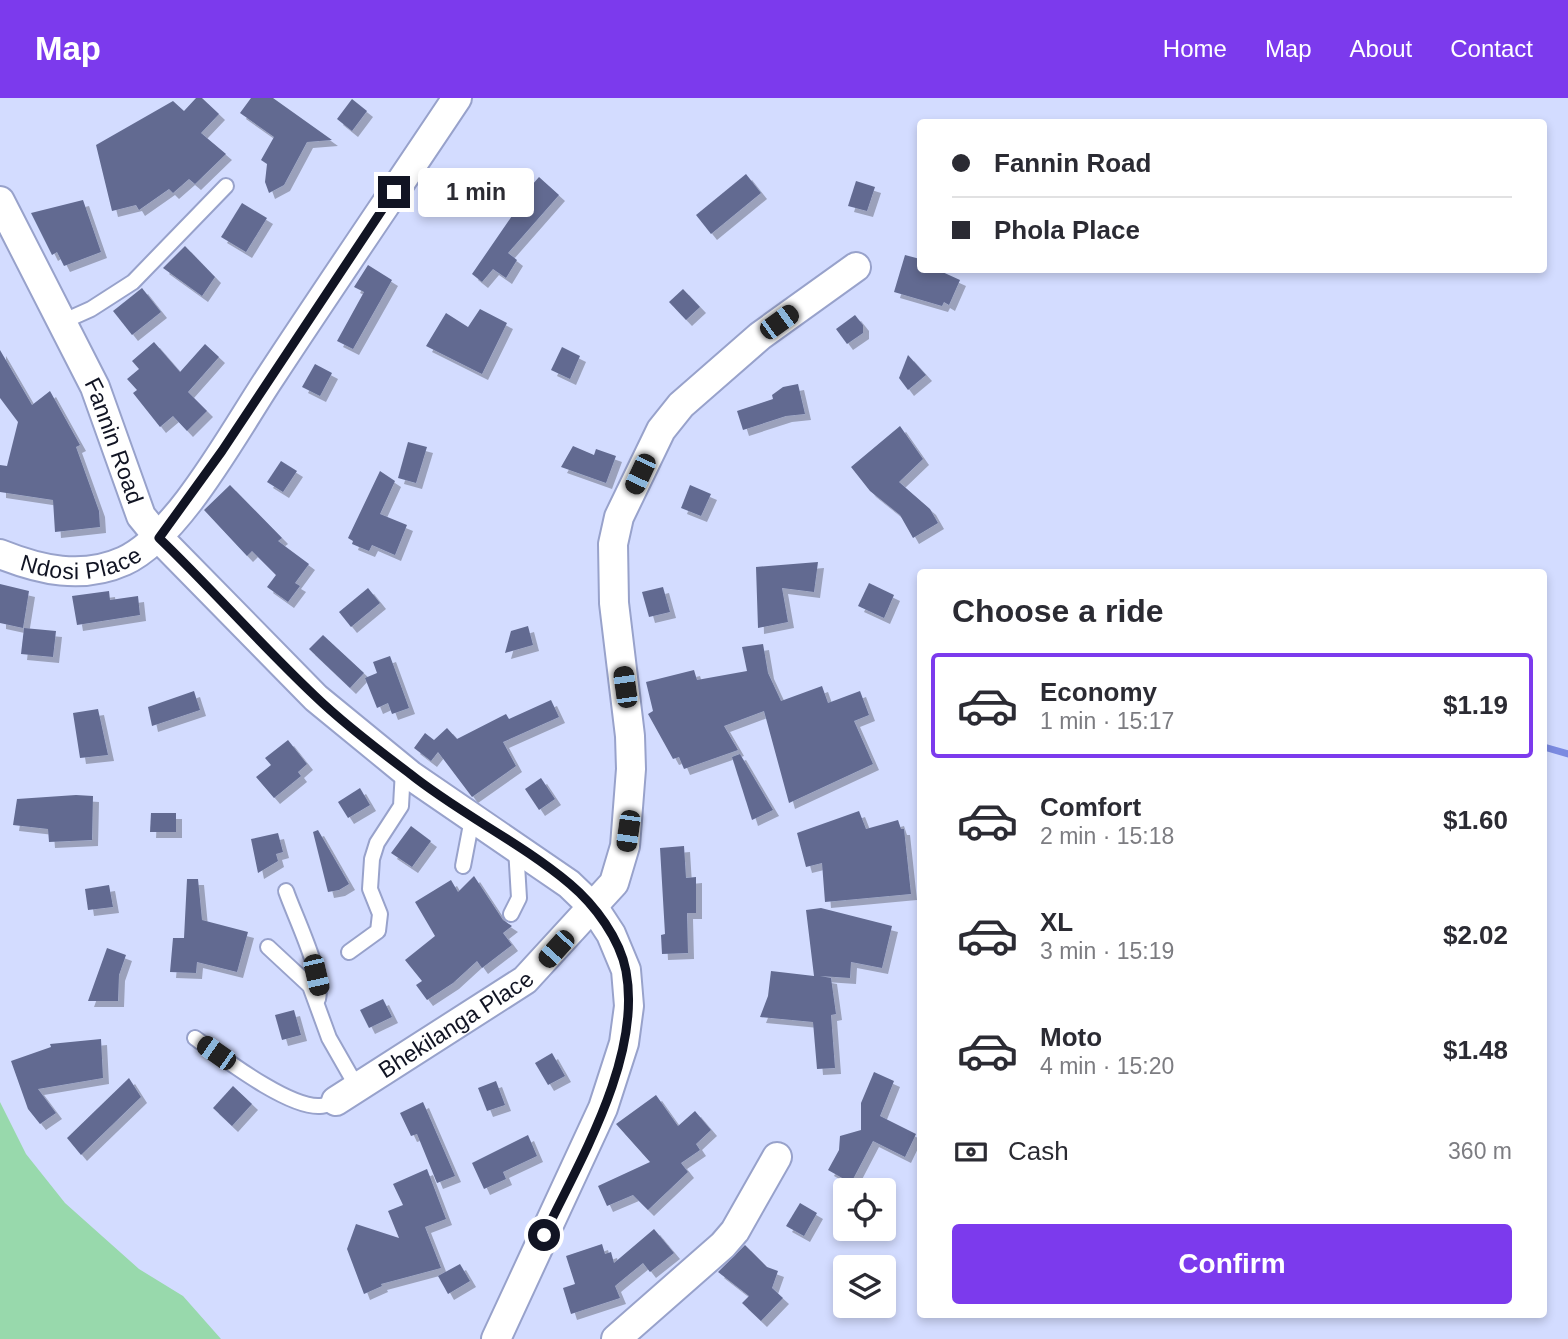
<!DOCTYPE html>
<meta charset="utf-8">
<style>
:root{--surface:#fff;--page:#f7f7f7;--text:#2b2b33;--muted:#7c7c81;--line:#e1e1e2;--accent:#7c3aed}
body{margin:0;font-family:Helvetica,sans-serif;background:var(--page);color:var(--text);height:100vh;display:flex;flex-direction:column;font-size:26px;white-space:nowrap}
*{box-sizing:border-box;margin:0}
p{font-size:23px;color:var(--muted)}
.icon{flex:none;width:38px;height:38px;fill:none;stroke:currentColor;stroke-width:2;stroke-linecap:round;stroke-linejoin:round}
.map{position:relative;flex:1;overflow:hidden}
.sheet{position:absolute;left:917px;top:471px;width:630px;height:749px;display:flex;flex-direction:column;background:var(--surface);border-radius:7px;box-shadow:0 4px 10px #0003}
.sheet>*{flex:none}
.guide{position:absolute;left:917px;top:21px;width:630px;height:154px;border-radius:7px;box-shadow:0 4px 10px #0003;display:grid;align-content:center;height:154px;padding:0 35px;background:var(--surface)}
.tools{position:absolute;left:833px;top:1080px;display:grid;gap:14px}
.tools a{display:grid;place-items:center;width:63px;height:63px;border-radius:7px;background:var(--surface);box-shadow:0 4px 10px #0003;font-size:35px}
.end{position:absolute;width:32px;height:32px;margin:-16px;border:9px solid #111423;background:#fff;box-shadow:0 0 0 4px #fff}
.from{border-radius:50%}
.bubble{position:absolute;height:49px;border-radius:7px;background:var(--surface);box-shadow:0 4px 10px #0003;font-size:23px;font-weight:600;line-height:49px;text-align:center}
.car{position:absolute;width:21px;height:42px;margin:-21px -10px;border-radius:9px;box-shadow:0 0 5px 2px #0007;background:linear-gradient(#222 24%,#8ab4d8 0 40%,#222 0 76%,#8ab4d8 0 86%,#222 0)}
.guide b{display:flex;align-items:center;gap:24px;height:66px;font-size:26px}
.guide b+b{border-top:2px solid var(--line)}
.guide i{width:18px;height:18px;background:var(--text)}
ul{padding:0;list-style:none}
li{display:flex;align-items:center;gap:21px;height:105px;margin:0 14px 10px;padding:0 21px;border:4px solid transparent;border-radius:7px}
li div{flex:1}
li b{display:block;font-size:26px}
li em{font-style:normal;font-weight:600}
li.current{border-color:var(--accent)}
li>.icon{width:63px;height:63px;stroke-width:1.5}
h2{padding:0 35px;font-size:32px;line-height:84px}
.pay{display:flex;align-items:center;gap:18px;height:77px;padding:0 35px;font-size:26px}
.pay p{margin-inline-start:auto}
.primary-button{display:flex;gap:14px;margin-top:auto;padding:14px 35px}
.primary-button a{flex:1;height:80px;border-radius:7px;background:var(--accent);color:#fff;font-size:28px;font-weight:600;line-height:80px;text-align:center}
header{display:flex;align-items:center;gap:42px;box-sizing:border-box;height:98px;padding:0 35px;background:var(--accent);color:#fff}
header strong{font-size:33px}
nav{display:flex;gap:38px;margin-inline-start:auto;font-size:24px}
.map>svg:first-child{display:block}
.green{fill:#98d9ac}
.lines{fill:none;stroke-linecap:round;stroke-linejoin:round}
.stream{stroke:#7b8be1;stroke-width:7}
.building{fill:#626b91;filter:url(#shadow)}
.lane-casing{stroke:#98a2cb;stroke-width:18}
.street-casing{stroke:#98a2cb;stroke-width:32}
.lane{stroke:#fff;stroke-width:14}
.street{stroke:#fff;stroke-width:28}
.route{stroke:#111423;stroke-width:9}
.labels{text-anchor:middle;stroke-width:5;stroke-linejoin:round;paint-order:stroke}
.street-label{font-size:23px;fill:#111423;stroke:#fff}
</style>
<header>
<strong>Map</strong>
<nav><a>Home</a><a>Map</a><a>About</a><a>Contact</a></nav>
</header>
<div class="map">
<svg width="1568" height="1241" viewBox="0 0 1568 1241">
<defs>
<filter id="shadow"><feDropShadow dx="6" dy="6" stdDeviation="0" flood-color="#0004"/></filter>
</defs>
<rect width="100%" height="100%" fill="#d3dcff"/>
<polygon class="green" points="0,1004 26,1056 65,1105 139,1171 183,1198 221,1241 0,1241"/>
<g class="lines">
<polyline class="stream" points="1544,649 1568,656"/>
</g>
<g class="building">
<polygon points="196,0 202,0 219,16 201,35 226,56 195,86 189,81 173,95 169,91 139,112 136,107 112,113 96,47 173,3 184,13"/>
<polygon points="251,0 273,0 332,42 307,44 284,87 269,95 265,84 267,66 261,62 274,39 240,15"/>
<polygon points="352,1 367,13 352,33 337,21"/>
<polygon points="746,76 761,95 711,136 696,117"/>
<polygon points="539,79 559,97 508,155 517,162 506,180 493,171 482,184 472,176 514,115 510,112"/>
<polygon points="856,83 875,89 867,113 848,108"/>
<polygon points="83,102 101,154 64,168 57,154 52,157 31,115"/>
<polygon points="242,105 267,120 246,154 221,139"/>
<polygon points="185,148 215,179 202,198 163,170"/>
<polygon points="905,157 920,161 920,172 938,172 960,182 949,207 944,204 942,208 894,194"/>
<polygon points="368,167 392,182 353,251 337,243 364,194 354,189"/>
<polygon points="142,190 161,214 132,237 113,213"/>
<polygon points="683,191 700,209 686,222 669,204"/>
<polygon points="480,211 507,225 482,276 426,248 446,215 468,229"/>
<polygon points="855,217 863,227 863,235 847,246 836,231"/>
<polygon points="154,244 180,274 205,246 219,259 188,294 207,313 187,333 173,318 160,329 133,295 137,292 127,281 139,271 132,263"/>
<polygon points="562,249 580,258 570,281 551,272"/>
<polygon points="0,252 32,307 50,293 80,347 76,349 99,413 100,429 55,434 53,402 0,394 0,367 7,368 18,324 0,300"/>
<polygon points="908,257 926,277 908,292 899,280"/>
<polygon points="315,266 332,275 320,298 302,289"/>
<polygon points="798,286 805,316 786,318 743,332 737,313 773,301 772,297 783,289"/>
<polygon points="900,328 923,361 899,384 930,411 938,425 913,440 900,417 870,393 851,369"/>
<polygon points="408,344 427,349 416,385 398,380"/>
<polygon points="573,348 594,357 596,351 616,358 606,385 561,369"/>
<polygon points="281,363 297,373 283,394 267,384"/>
<polygon points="380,373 395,383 380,416 407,427 395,457 372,447 369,453 352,446 353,443 348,440"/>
<polygon points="230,387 282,440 278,443 309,466 295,485 300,488 288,504 267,489 276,477 252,453 247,458 204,412"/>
<polygon points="690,387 711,396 701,418 681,410"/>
<polygon points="818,464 814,494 782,490 788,524 758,530 756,469"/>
<polygon points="869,485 894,497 884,520 858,508"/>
<polygon points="0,486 29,493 23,530 0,525"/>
<polygon points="663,489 670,514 649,519 642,494"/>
<polygon points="368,490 380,505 351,529 339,514"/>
<polygon points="109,493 110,502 138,498 140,517 77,527 72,498"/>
<polygon points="528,528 533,547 505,555 511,533"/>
<polygon points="24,530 56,533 53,559 21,556"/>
<polygon points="323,537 364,575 350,590 309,551"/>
<polygon points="763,546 768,575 781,603 822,588 828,605 860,593 869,617 854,623 873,666 789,705 764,613 724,628 738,652 684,671 679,659 673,661 648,616 653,613 646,584 694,572 697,582 747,573 742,549"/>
<polygon points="390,558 409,610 392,616 388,605 377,610 365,580 377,575 373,564"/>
<polygon points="194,593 200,612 152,628 148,609"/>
<polygon points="551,602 559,619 503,644 516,668 472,699 438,654 431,663 414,650 425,635 434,642 447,630 457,641 506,616 509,621"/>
<polygon points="98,611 108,657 80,660 73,615"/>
<polygon points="288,642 307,666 298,674 301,678 274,700 256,679 271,667 265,660"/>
<polygon points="740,656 773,712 752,722 732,659"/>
<polygon points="541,680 555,701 539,712 525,691"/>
<polygon points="360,690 370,707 348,720 338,704"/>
<polygon points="76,697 93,698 92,742 49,744 48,731 13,727 17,701"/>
<polygon points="859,713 866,731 898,722 901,731 904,731 911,796 825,804 822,765 806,769 797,735"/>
<polygon points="151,715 176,715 176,734 150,734"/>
<polygon points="411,728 431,743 412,769 391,755"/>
<polygon points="318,732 349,786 339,792 328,794 313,734"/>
<polygon points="278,735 283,754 276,756 278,763 258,775 251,741"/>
<polygon points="684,748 686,780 696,779 696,815 687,815 688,855 662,856 661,837 665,836 660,750"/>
<polygon points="474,778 503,822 512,828 503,835 512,847 482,870 477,863 453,885 427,902 416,887 422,883 405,862 435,838 415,804 451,782 458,794"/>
<polygon points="187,781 198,781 202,822 248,834 237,874 197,864 196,875 170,874 173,840 184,840"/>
<polygon points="109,787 113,809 88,812 85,791"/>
<polygon points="821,810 892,828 882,870 851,864 850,880 820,878 831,880 836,916 831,917 835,970 817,971 813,924 760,919 768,898 771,873 814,878 806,812"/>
<polygon points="107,850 126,857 119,877 118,903 88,903"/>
<polygon points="383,901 392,919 369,930 360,912"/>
<polygon points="294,912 301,937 282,942 275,917"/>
<polygon points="101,941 103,980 38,991 56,1015 40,1026 28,1011 11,963 51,949 50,946"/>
<polygon points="552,955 565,978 548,987 535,965"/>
<polygon points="874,974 894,983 880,1018 916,1036 905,1059 873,1043 851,1085 828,1072 839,1052 840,1038 861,1032 861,1005"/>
<polygon points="129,980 141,999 81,1057 67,1040"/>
<polygon points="496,983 505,1007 487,1013 478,990"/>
<polygon points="233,988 252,1006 232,1028 213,1010"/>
<polygon points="656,997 678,1028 695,1013 711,1032 696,1046 700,1052 681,1065 688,1074 648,1112 633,1097 607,1108 598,1088 650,1064 616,1026"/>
<polygon points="423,1004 455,1078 437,1085 417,1036 411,1038 400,1015"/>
<polygon points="528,1037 537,1058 503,1074 506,1081 484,1091 472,1065"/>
<polygon points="427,1071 446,1121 425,1129 441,1170 381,1186 382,1188 364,1196 347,1151 356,1126 399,1140 388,1113 403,1107 393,1086"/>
<polygon points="800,1105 817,1115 804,1138 786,1128"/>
<polygon points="654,1131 674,1155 650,1174 643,1165 621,1183 615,1188 620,1200 571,1216 563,1190 575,1186 566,1158 602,1146 605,1156 611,1154 614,1165"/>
<polygon points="745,1147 767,1169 778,1173 772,1190 783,1200 761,1223 742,1205 749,1198 718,1174"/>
<polygon points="460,1166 470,1183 448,1196 438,1178"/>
</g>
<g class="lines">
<g class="lane-casing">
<g id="lane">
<polyline points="62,224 91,211 133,184 226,88"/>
<polyline points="463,768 472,721"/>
<path d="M286,793C295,819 324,877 318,901"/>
<polyline points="511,816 519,800 516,750"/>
<polyline points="268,849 310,888 329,940 357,989"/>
<polyline points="349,854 378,833 380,816 370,791 372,761 377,745 401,708 403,672"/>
<path d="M195,940C222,959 288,1010 320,1008C325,1008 331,1005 336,1003"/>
</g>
</g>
<g class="street-casing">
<g id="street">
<path id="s1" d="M0,103L95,289L141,418L159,440L316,600L410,677L569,786L594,810L611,836L626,872L629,908L624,945L603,1010L496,1241"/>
<path id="s2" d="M0,456C40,472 82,482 124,463C179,438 236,330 271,278C332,185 395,93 457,0"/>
<path id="s3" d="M336,1003L525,882L614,785L625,748L631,671L630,638L614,505L613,446L619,419L661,332L681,307L760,238L856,169"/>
<polyline points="616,1241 723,1147 735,1133 777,1059"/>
</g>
</g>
<use href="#lane" class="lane"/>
<use href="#street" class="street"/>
</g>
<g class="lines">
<path class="route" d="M394,94L222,353L159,440C212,491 261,547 315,598C344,626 377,651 409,675C460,716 520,744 570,786C595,807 620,841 626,873C642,959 580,1062 544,1137"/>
</g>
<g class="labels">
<g class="street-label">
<text dy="8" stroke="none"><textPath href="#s1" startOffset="266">Fannin Road</textPath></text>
<text dy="8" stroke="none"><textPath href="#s2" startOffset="84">Ndosi Place</textPath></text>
<text dy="8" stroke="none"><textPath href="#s3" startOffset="142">Bhekilanga Place</textPath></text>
</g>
</g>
</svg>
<div class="tools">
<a><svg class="icon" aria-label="locate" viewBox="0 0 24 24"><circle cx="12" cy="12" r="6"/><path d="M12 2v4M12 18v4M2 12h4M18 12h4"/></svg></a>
<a><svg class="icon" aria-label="layers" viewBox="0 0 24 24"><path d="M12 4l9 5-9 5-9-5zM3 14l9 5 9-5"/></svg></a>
</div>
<i class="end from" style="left:544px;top:1137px"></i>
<i class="end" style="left:394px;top:94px"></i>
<div class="bubble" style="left:418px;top:70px;width:116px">1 min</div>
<i class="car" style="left:779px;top:224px;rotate:54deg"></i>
<i class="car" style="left:640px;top:376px;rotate:205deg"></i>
<i class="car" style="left:625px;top:589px;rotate:352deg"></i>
<i class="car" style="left:628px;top:733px;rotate:188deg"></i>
<i class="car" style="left:556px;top:851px;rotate:222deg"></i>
<i class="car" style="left:316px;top:877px;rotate:167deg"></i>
<i class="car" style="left:216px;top:955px;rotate:305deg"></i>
<div class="guide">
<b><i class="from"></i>Fannin Road</b>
<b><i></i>Phola Place</b>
</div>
<section class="sheet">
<h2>Choose a ride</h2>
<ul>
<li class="current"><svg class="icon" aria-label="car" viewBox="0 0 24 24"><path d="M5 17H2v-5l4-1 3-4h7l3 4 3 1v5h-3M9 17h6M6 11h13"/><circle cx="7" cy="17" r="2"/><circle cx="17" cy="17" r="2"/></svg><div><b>Economy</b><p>1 min · 15:17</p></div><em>$1.19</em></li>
<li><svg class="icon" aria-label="car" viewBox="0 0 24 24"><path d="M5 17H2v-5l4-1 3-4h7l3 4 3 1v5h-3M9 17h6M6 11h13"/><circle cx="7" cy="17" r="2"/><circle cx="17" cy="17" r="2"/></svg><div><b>Comfort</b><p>2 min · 15:18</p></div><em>$1.60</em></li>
<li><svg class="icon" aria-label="car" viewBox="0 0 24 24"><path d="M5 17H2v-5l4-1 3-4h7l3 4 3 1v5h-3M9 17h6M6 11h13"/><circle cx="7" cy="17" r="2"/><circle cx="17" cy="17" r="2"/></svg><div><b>XL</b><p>3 min · 15:19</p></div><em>$2.02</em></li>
<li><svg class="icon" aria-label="car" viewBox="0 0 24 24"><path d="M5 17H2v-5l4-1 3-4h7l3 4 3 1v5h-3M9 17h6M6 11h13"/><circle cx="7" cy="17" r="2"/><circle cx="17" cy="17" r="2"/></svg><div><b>Moto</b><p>4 min · 15:20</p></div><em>$1.48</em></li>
</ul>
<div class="pay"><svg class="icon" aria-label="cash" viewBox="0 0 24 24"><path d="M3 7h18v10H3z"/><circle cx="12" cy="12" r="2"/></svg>Cash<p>360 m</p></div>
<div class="primary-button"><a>Confirm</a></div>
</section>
</div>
